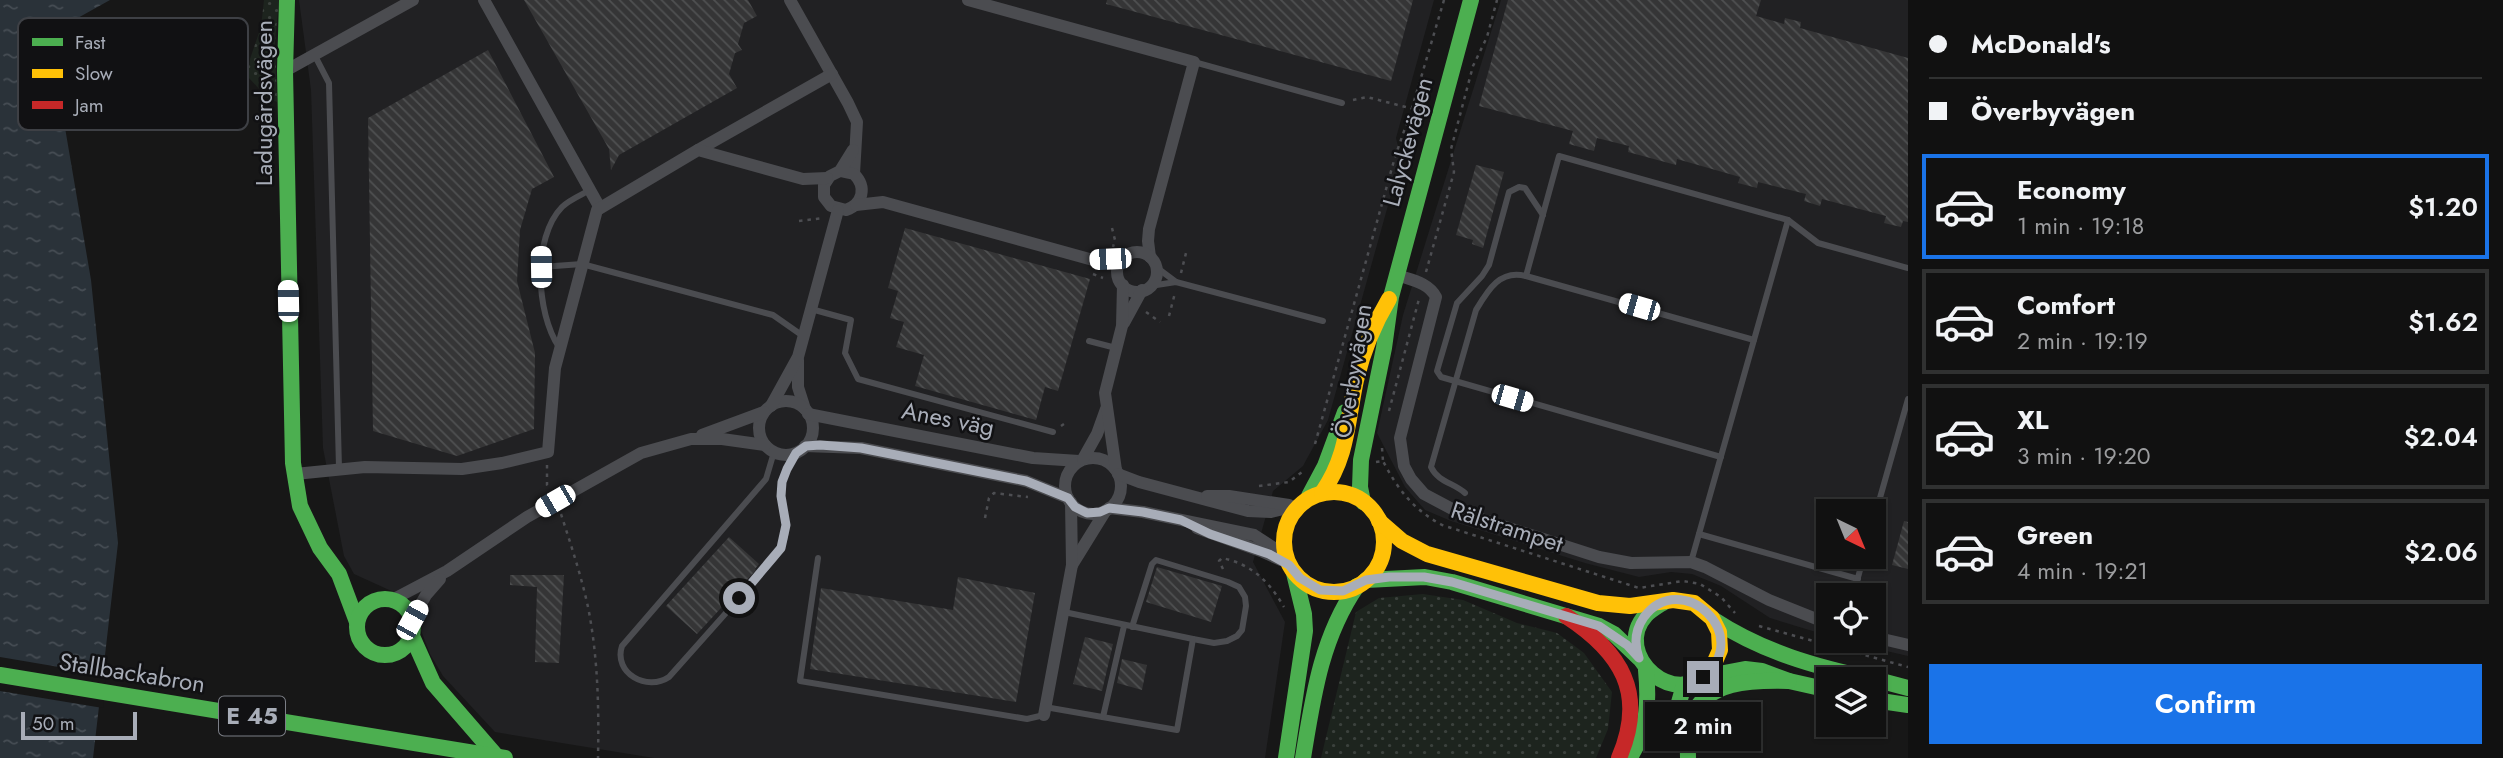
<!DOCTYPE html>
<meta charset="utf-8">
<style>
:root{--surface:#111;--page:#1e1f1f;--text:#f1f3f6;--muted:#9c9d9f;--line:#303131;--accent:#1a73e8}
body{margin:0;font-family:Jost,sans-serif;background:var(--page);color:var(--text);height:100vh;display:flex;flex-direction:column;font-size:26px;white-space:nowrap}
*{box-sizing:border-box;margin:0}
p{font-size:23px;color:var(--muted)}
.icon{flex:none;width:38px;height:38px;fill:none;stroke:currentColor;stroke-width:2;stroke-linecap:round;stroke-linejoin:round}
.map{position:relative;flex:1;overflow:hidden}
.sheet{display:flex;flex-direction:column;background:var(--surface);width:595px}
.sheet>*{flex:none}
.top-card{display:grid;align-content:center;height:154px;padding:0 21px;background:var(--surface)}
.needle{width:46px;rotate:137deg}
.buttons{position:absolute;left:1816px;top:499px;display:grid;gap:14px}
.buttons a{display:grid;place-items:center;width:70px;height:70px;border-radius:0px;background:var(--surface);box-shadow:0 2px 5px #0004,0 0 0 2px var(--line);font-size:35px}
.scale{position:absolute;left:21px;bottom:18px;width:116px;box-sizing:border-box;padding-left:7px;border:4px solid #a8adb8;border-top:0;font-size:19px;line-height:24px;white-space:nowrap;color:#a8adb8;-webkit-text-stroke:5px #111113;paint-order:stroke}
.end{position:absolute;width:32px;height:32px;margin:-16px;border:9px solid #a8adb8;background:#111;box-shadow:0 0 0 4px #111}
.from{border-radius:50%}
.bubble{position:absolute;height:49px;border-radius:0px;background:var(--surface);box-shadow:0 2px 5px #0004,0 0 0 2px var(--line);font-size:23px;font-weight:600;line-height:49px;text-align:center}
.car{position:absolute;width:21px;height:42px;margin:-21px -10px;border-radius:9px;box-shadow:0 0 5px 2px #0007;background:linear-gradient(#fff 24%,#345 0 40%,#fff 0 76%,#345 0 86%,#fff 0)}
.top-card b{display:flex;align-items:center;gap:24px;height:66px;font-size:26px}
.top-card b+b{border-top:2px solid var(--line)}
.top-card i{width:18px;height:18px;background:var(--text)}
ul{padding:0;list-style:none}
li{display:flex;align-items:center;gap:21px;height:105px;margin:0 14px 10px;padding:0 7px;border:4px solid var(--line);border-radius:0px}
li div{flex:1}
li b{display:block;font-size:26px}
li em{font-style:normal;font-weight:600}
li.current{border-color:var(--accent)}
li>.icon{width:63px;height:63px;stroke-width:1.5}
.button{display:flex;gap:14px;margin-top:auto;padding:14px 21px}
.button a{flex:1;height:80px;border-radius:0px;background:var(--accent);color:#fff;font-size:28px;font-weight:600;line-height:80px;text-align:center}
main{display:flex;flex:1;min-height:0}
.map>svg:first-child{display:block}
.built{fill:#212123;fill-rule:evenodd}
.grass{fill:url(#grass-dots)}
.water{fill:url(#water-ripples)}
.pier{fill:#171717}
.building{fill:url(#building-back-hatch)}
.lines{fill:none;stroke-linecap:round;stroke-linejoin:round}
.path{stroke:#4d4e52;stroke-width:2.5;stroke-dasharray:3.5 5;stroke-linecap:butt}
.lane{stroke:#4b4c50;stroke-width:6}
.street{stroke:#4b4c50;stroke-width:12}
.fast{stroke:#4caf50;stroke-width:16}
.slow{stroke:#ffc107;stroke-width:16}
.jam{stroke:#c62828;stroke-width:16}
.fast-bridge{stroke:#4caf50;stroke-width:16}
.route{stroke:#a8adb8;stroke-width:9}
.labels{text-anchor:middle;stroke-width:5;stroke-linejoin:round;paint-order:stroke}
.shield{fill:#111113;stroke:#7b7e86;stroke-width:2}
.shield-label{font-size:23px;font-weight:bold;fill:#a8adb8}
.street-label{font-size:24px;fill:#a8adb8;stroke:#111113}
.key{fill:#111113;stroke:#3e4045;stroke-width:2}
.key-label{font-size:19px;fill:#a8adb8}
</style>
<main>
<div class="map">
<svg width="1908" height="758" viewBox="0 0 1908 758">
<defs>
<pattern id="grass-dots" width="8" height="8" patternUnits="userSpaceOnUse" patternTransform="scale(1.75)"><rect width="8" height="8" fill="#1d241e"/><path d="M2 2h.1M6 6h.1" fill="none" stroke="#3b413d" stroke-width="1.8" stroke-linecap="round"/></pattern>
<pattern id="water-ripples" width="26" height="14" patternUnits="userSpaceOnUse" patternTransform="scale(1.75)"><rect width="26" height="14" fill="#2a3239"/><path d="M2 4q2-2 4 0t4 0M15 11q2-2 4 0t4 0" fill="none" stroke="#464d54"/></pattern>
<pattern id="building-back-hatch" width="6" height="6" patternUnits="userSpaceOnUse" patternTransform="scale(1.75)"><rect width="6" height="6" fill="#353536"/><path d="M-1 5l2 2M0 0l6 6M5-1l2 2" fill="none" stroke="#4f5051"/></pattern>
</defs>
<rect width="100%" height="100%" fill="#171717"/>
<g class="built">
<polygon points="299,0 1434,0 1396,138 1401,159 1328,420 1303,466 1273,491 1253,562 1285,622 1265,758 654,758 495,732 443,676 430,654 409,599 354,574 344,556 323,448 311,90"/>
<path d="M1501,0H1908V656L1843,641L1874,640V595H1829V636L1770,618L1721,586L1692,574L1671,572L1639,577L1585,563L1451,521L1425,510L1405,487L1377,433L1403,315ZM1829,511H1874V556H1829Z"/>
</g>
<g class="grass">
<polygon points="264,0 279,0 275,41 277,102 268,98 248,77 250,59 261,27"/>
<polygon points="1423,594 1463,600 1517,623 1557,633 1584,653 1612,692 1608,729 1596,758 1321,758 1356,612 1379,598"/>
</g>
<polygon class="water" points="0,0 110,0 49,34 91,280 118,543 93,758 0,758"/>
<polygon class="pier" points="0,657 106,675 103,708 0,691"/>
<g class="building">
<polygon points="524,0 748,0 757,16 744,23 738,44 742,50 735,53 729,74 737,88 619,155 611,170 609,149"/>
<polygon points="1107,0 1413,0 1391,81 1106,4"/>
<polygon points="1508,0 1761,0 1756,16 1784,24 1785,18 1801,22 1800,28 1908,58 1908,222 1903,221 1901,227 1884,223 1886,216 1822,199 1820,206 1804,201 1806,194 1758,182 1757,188 1738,183 1740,177 1677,159 1676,165 1628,152 1629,146 1597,138 1594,151 1569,144 1573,131 1479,106"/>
<polygon points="488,50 554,177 532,189 520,230 517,281 535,353 534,429 457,456 373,431 368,118"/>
<polygon points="1476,165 1504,172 1483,248 1472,244 1473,240 1456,235"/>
<polygon points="905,228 1090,279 1058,391 1045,387 1036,420 915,386 924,355 896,347 904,322 890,318 898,291 888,288"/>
<polygon points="1904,521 1908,522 1908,569 1892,565"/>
<polygon points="729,537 759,564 755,569 756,570 697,634 666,606"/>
<polygon points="1157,567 1222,586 1211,622 1146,602"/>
<polygon points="510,575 564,575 559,663 535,662 537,587 510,585"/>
<polygon points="958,577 1035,593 1016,702 810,669 821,588 953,610"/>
<polygon points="1085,637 1113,644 1102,691 1073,684"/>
<polygon points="1122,659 1147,665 1142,690 1117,683"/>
</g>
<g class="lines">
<g class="path">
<polyline points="1353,100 1367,97 1425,112"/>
<polyline points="799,221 823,218"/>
<polyline points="1112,228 1115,240 1113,247"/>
<polyline points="1426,272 1454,172 1451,149 1473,66 1487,37 1497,0"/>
<polyline points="1181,273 1187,249"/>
<polyline points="1093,274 1103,278"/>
<polyline points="1146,312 1160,322"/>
<polyline points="1169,316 1175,293"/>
<polyline points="1389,411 1419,299"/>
<polyline points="1061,426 1067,422"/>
<polyline points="1315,444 1395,157 1412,108 1444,0"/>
<polyline points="1382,448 1383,461"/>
<path d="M1376,462L1383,461C1398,490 1414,510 1442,525L1639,588L1683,581L1700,584L1721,597L1735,613"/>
<polyline points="547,465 547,485 549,489"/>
<polyline points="1259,486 1289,482 1302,472"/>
<path d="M561,514C571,545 581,575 588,607C598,657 599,708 598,758"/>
<polyline points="985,518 989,498 994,493 1028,497"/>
<path d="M1223,569L1219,561L1222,558C1251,564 1269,581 1284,607"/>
<polyline points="1875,625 1883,598"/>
<polyline points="1759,626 1908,667"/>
</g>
<g class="lane">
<polyline points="314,54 329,83 339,468"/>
<polyline points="1194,62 1342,103"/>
<polyline points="1543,215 1525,188 1519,187 1509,192 1489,265 1482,276 1457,303 1439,364 1437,371 1441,377 1721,457"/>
<polyline points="541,267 582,264 773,315 803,336"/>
<polyline points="1156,267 1176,282"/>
<polyline points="1526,276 1754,340"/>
<polyline points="1150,286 1176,282 1323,321"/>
<polyline points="811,309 851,320 845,353 858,379 1053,432"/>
<polyline points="1089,341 1116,348"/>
<path d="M559,347C536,313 532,238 562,207C569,200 581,195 590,190"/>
<path d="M774,452L766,479L622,646C613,673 647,692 669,677L774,559C799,524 776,515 782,483C784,472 790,462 796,453"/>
<path d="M1465,493C1454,483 1438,482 1431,467L1476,310C1488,290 1500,269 1526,276L1559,156L1788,220L1818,243L1908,268"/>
<polyline points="1874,519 1908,399"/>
<polyline points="1699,534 1858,579"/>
<polyline points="818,558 800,681 1027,719 1044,715"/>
<polyline points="1691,562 1788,220"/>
<polyline points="1853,595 1864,556"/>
<polyline points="1064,612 1193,639 1214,643 1227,641 1237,636 1242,630 1246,606 1245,597 1239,587 1228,582 1156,560 1152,564 1132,627"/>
<polyline points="1045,707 1177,730 1193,639"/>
<polyline points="1103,717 1124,626"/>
</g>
<g class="street">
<polyline points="484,0 600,208"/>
<polyline points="790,0 848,103 857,122 854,174"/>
<polyline points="968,0 1194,62 1149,229 1148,241 1150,257"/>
<polyline points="285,71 413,0"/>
<polyline points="698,150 832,74"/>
<path d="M840,171L854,174C867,187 863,204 846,210L831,206L824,197V185L830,176L840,171L853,150"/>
<polyline points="856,205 883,202 1093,260 1122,259"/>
<circle cx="1137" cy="272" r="20"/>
<path d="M1397,275C1411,280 1428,282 1436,297L1400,438L1404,466L1411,479L1424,494L1456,511L1599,557L1631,563L1691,562L1705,567L1769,600L1829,624"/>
<polyline points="1124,323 1142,290"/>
<polyline points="798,360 798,387 805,409"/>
<circle cx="786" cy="428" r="27"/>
<polyline points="771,406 798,357 838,210"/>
<polyline points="808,414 1033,458 1079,461"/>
<polyline points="702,435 764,412"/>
<polyline points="805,446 861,448 1026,481 1068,498"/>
<circle cx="1093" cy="486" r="28"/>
<polyline points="1083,459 1097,434 1106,409"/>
<polyline points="1116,470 1105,393 1122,326 1123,285"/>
<polyline points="295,474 365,467 462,469 502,463 548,452 555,368 597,210 698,150 803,179 827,178"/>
<polyline points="1118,474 1139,482 1248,511 1271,512 1300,505"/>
<polyline points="1207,496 1229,496 1289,505"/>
<polyline points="1109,508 1143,512 1254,535 1274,548 1289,565"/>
<polyline points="1197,528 1261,551 1281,560"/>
<polyline points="1072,565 1106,510"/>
<polyline points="392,600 447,571 527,517 641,453 691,439 722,439 765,445"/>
<polyline points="412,620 426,595 440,579"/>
<polyline points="1874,637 1908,645"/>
<polyline points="1044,715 1072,565 1071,502"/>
</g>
<g class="fast">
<polyline points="287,0 285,71 293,463 300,506 320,548 339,574 357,622"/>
<polyline points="1309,496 1325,466 1345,412"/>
<polyline points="1363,502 1360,487 1361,460 1384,348 1391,297 1471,0"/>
<polyline points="1366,580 1425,577 1452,582 1599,626 1614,634 1639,658"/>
<circle cx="385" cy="627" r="28"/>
<path d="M1664,602C1658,606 1651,610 1646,615C1610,654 1678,716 1713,666"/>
<path d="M1714,620C1763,652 1816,667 1873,679"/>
<polyline points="412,636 433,683 498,758"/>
<polyline points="1703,677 1745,669 1762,671 1789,681 1829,690"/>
<polyline points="1874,679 1908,688"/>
<polyline points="1874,700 1908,705"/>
<polyline points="1676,738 1678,706 1684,685"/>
<path d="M1630,757C1648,730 1649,702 1646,670"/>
<polyline points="1286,758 1305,631 1304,614 1294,573"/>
<path d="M1303,758C1313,697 1321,638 1357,586"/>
<path d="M1688,758C1688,746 1686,732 1690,720C1705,680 1753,680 1789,681"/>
</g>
<g class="slow">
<circle cx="1334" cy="542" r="50"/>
<path d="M1322,493C1348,456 1347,422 1356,380C1363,351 1374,324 1389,299"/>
<polyline points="1379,521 1402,541 1427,554 1598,603 1630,606 1673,600 1694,603 1712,618 1719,632 1720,650 1713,666"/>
</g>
<path class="jam" d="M1566,616C1621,652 1647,693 1619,758"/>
<polyline class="fast-bridge" points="0,675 505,758"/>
</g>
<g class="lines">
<path class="route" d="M739,598L781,548L786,525L781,496L782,482L787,469L796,453L806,446L820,445L861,448L1026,481L1068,498L1075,507L1087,513L1100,512L1109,508L1143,512L1181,520L1210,534L1269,554L1289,565L1300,578L1320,590L1343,591L1366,580L1389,577H1424L1452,582L1599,626L1627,645L1639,658C1634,644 1635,630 1644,617C1681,567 1755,635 1703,677"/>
</g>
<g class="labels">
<rect class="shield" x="219" y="696.5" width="66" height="39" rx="5"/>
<g class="shield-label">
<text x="252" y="724">E 45</text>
</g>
<g class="street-label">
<text transform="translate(264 103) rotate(-90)" y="8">Ladugårdsvägen</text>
<text transform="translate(1408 142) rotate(-75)" y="8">Lalyckevägen</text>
<text transform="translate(1353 371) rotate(-81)" y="8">Överbyvägen</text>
<text transform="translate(948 419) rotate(11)" y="8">Anes väg</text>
<text transform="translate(1507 527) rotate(18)" y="8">Rälstrampet</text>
<text transform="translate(132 673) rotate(9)" y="8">Stallbackabron</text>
</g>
</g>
<rect x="18" y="18" width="230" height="112" rx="10" class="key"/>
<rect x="32" y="38" width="31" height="8" fill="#4caf50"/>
<rect x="32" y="69" width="31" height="9" fill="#ffc107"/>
<rect x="32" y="101" width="31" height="8" fill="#c62828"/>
<g class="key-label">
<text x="75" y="49">Fast</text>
<text x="75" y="80">Slow</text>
<text x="75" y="112">Jam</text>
</g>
</svg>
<div class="buttons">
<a><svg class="needle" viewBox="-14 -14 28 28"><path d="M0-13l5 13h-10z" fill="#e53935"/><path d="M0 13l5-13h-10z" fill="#9c9d9f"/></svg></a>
<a><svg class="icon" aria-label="locate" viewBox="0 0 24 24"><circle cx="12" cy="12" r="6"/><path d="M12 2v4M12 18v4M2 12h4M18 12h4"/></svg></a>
<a><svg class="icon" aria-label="layers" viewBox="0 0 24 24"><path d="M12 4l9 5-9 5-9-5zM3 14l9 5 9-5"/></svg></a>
</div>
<div class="scale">50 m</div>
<i class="end from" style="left:739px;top:598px"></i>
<i class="end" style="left:1703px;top:677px"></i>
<div class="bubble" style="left:1645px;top:702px;width:116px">2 min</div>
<i class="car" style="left:1110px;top:259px;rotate:268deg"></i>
<i class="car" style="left:541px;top:267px;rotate:359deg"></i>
<i class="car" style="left:288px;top:301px;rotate:359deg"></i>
<i class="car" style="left:1639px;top:307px;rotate:286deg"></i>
<i class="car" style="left:1512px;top:398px;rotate:106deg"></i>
<i class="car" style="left:555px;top:501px;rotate:240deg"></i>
<i class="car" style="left:412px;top:620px;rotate:29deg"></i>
</div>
<section class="sheet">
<div class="top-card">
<b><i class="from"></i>McDonald's</b>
<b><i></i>Överbyvägen</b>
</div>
<ul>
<li class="current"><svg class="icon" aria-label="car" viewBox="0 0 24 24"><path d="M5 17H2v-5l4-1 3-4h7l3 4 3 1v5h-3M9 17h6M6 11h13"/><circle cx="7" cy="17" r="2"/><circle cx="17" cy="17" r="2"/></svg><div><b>Economy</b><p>1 min · 19:18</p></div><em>$1.20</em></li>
<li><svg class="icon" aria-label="car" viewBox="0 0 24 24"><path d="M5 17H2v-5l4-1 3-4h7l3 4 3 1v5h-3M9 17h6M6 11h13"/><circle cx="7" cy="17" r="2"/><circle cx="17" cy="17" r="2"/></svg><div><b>Comfort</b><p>2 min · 19:19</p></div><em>$1.62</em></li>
<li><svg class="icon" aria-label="car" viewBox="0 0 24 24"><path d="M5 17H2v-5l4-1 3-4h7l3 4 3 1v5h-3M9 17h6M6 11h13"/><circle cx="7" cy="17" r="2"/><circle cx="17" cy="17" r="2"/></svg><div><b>XL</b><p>3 min · 19:20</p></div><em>$2.04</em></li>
<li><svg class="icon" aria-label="car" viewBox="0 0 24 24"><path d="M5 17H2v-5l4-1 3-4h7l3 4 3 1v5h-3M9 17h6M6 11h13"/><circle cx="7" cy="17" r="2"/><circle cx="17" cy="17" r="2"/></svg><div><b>Green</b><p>4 min · 19:21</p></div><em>$2.06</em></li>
</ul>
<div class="button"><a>Confirm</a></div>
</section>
</main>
